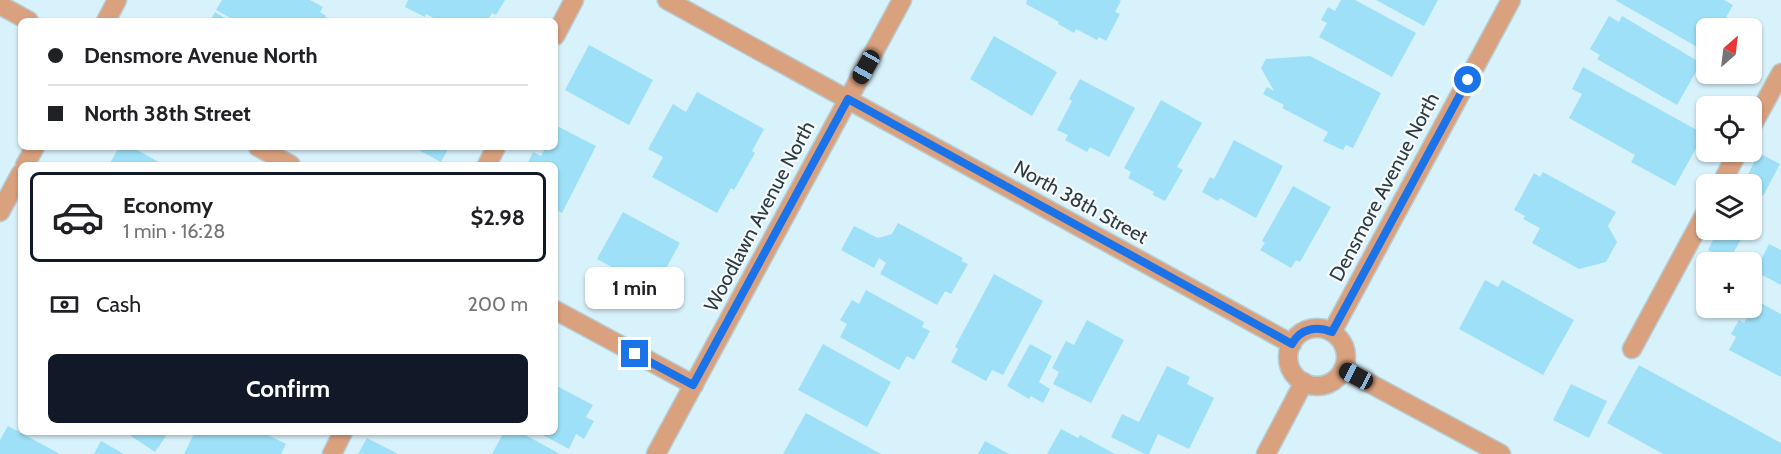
<!DOCTYPE html>
<meta charset="utf-8">
<style>
:root{--surface:#fff;--page:#f6f6f6;--text:#202124;--muted:#757577;--line:#e0e0e0;--accent:#111827}
body{margin:0;font-family:Cabin,sans-serif;background:var(--page);color:var(--text);height:100vh;display:flex;flex-direction:column;font-size:22px;white-space:nowrap}
*{box-sizing:border-box;margin:0}
p{font-size:20px;color:var(--muted)}
.icon{flex:none;width:33px;height:33px;fill:none;stroke:currentColor;stroke-width:2;stroke-linecap:round;stroke-linejoin:round}
.map{position:relative;flex:1;overflow:hidden}
.side{position:absolute;left:18px;top:162px;width:540px;height:273px;display:flex;flex-direction:column;background:var(--surface);border-radius:9px;box-shadow:0 2px 4px #0004}
.side>*{flex:none}
.guide{position:absolute;left:18px;top:18px;width:540px;height:132px;border-radius:9px;box-shadow:0 2px 4px #0004;display:grid;align-content:center;height:132px;padding:0 30px;background:var(--surface)}
.needle{width:39px;rotate:28deg}
.fabs{position:absolute;left:1696px;top:18px;display:grid;gap:12px}
.fabs a{display:grid;place-items:center;width:66px;height:66px;border-radius:9px;background:var(--surface);box-shadow:0 2px 4px #0004;font-size:30px}
.end{position:absolute;width:27px;height:27px;margin:-14px;border:8px solid #1a73e8;background:#fff;box-shadow:0 0 0 3px #fff}
.from{border-radius:50%}
.bubble{position:absolute;height:42px;border-radius:9px;background:var(--surface);box-shadow:0 2px 4px #0004;font-size:20px;font-weight:800;line-height:42px;text-align:center}
.car{position:absolute;width:18px;height:36px;margin:-18px -9px;border-radius:8px;box-shadow:0 0 4px 2px #0007;background:linear-gradient(#222 24%,#8ab4d8 0 40%,#222 0 76%,#8ab4d8 0 86%,#222 0)}
.guide b{display:flex;align-items:center;gap:21px;height:57px;font-size:22px}
.guide b+b{border-top:2px solid var(--line)}
.guide i{width:15px;height:15px;background:var(--text)}
ul{padding:10px 0 0;list-style:none}
li{display:flex;align-items:center;gap:18px;height:90px;margin:0 12px 9px;padding:0 18px;border:3px solid var(--line);border-radius:9px}
li div{flex:1}
li b{display:block;font-size:22px}
li em{font-style:normal;font-weight:800}
li.on{border-color:var(--accent)}
li>.icon{width:54px;height:54px;stroke-width:1.5}
.pay{display:flex;align-items:center;gap:15px;height:66px;padding:0 30px;font-size:22px}
.pay p{margin-inline-start:auto}
.action{display:flex;gap:12px;margin-top:auto;padding:12px 30px}
.action a{flex:1;height:69px;border-radius:9px;background:var(--accent);color:#fff;font-size:24px;font-weight:800;line-height:69px;text-align:center}
.map>svg:first-child{display:block}
.building{fill:#9ee0f8}
.lines{fill:none;stroke-linecap:round;stroke-linejoin:round}
.minor-casing{stroke:#b6cdd6;stroke-width:21}
.minor{stroke:#daa17f;stroke-width:18}
.route{stroke:#1a73e8;stroke-width:8}
.labels{text-anchor:middle;stroke-width:4.5;stroke-linejoin:round;paint-order:stroke}
.street-label{font-size:20px;fill:#2e3b40;stroke:#f5fbfe}
</style>
<div class="map">
<svg width="1781" height="454" viewBox="0 0 1781 454">
<rect width="100%" height="100%" fill="#d8f2fc"/>
<g class="building">
<polygon points="222,0 310,0 323,7 320,12 326,16 324,21 236,21 216,10"/>
<polygon points="408,0 505,0 496,15 492,13 487,21 439,21 426,14 425,17 405,7"/>
<polygon points="1027,0 1119,0 1121,1 1115,12 1120,14 1106,41 1099,37 1097,40 1076,29 1074,33 1058,24 1059,22 1026,4"/>
<polygon points="1341,0 1355,0 1416,33 1392,77 1319,37 1327,23 1321,20 1328,7 1335,11"/>
<polygon points="1376,0 1438,0 1424,26"/>
<polygon points="1615,0 1724,0 1733,5 1720,28 1707,28 1706,52"/>
<polygon points="215,12 230,21 210,21"/>
<polygon points="1609,16 1619,22 1622,16 1701,63 1677,105 1597,59 1600,55 1590,49"/>
<polygon points="994,36 1057,72 1032,116 970,79"/>
<polygon points="589,45 653,80 629,125 565,90"/>
<polygon points="1310,56 1381,93 1353,148 1346,145 1343,150 1323,141 1328,132 1282,108 1284,105 1263,94 1267,87 1274,91 1261,68 1266,59"/>
<polygon points="1583,67 1704,134 1675,186 1631,162 1635,155 1569,118 1582,94 1572,89"/>
<polygon points="1080,79 1135,108 1109,157 1090,147 1087,152 1065,140 1068,135 1057,130 1072,101 1069,99"/>
<polygon points="697,92 764,129 752,151 755,153 734,190 731,188 717,213 652,177 663,157 648,149 673,104 686,112"/>
<polygon points="1161,100 1202,123 1177,167 1183,170 1165,201 1153,195 1154,192 1128,178 1131,172 1124,168"/>
<polygon points="557,126 596,146 562,213 555,209 555,165 527,165 533,152 541,156 546,147 555,147 555,129"/>
<polygon points="1234,140 1283,166 1256,218 1220,198 1218,201 1202,192 1210,177 1214,179"/>
<polygon points="119,147 132,147 164,165 109,165"/>
<polygon points="413,147 449,147 441,162"/>
<polygon points="1759,153 1780,164 1763,196 1752,191 1752,184 1743,184"/>
<polygon points="1543,172 1616,212 1608,226 1617,242 1606,262 1579,269 1532,243 1540,228 1523,219 1525,216 1514,210 1534,173 1540,177"/>
<polygon points="1293,186 1331,207 1300,262 1296,260 1291,268 1260,250 1265,243 1262,241"/>
<polygon points="623,212 680,243 654,290 597,259"/>
<polygon points="898,223 963,258 961,261 968,264 951,294 945,291 937,305 880,274 886,263 879,258 874,268 841,250 854,226 878,238 892,234"/>
<polygon points="1718,230 1746,230 1729,261 1708,250"/>
<polygon points="1769,244 1781,250 1781,285 1762,275 1758,266"/>
<polygon points="1707,252 1726,262 1707,262 1707,287 1699,282 1703,275 1696,272"/>
<polygon points="994,274 1043,301 1003,375 992,370 986,381 951,362 958,349 955,347"/>
<polygon points="1485,280 1498,287 1502,280 1574,320 1543,375 1459,329"/>
<polygon points="866,290 924,322 922,327 930,331 914,360 907,356 899,370 840,337 847,324 840,320 852,300 859,304"/>
<polygon points="1757,301 1781,314 1781,377 1729,350 1736,337 1731,334 1739,320 1744,323"/>
<polygon points="1087,320 1124,340 1091,403 1053,384 1059,372 1052,368 1066,341 1074,345"/>
<polygon points="823,344 891,382 867,427 798,390"/>
<polygon points="1030,344 1052,356 1039,382 1050,389 1043,403 1031,396 1029,399 1007,386"/>
<polygon points="1639,365 1781,443 1781,454 1663,454 1607,423"/>
<polygon points="1167,366 1190,377 1187,384 1214,398 1189,449 1158,434 1149,454 1145,454 1111,437 1122,414 1139,422"/>
<polygon points="1571,384 1607,401 1589,438 1553,420"/>
<polygon points="555,385 593,405 586,417 594,421 584,439 576,434 569,449 537,432 555,432"/>
<polygon points="806,413 881,454 783,454"/>
<polygon points="8,426 60,454 0,454 0,440"/>
<polygon points="1061,429 1078,438 1080,435 1115,454 1047,454"/>
<polygon points="134,432 160,432 166,436 155,452 131,436"/>
<polygon points="195,432 262,432 286,444 281,454 184,454"/>
<polygon points="504,432 520,432 560,454 492,454"/>
<polygon points="367,438 398,454 358,454"/>
<polygon points="101,441 124,454 94,454"/>
<polygon points="985,441 1009,454 978,454"/>
</g>
<g class="lines">
<g class="minor-casing">
<g id="minor">
<polyline points="667,0 1292,344"/>
<polyline points="0,5 29,21"/>
<polyline points="106,21 117,0"/>
<polyline points="555,36 574,0"/>
<polyline points="1752,126 1781,73"/>
<polyline points="258,147 291,165"/>
<polyline points="25,165 35,147"/>
<polyline points="487,165 496,147"/>
<polyline points="1721,184 1738,152"/>
<polyline points="0,212 21,173"/>
<polyline points="555,310 694,385"/>
<circle cx="1317" cy="357" r="29"/>
<polyline points="1332,332 1511,0"/>
<polyline points="1632,349 1707,210"/>
<polyline points="1343,369 1501,454"/>
<polyline points="332,454 343,432"/>
<polyline points="656,454 902,0"/>
<polyline points="1266,454 1304,382"/>
</g>
</g>
<use href="#minor" class="minor"/>
</g>
<g class="lines">
<path class="route" d="M635,354L693,385L848,99L1292,344C1300,328 1317,326 1332,332L1468,80"/>
</g>
<g class="labels">
<g class="street-label">
<text transform="translate(1384 187) rotate(-62)" y="7">Densmore Avenue North</text>
<text transform="translate(1081 202) rotate(29)" y="7">North 38th Street</text>
<text transform="translate(759 216) rotate(-62)" y="7">Woodlawn Avenue North</text>
</g>
</g>
</svg>
<div class="fabs">
<a><svg class="needle" viewBox="-14 -14 28 28"><path d="M0-13l5 13h-10z" fill="#e53935"/><path d="M0 13l5-13h-10z" fill="#757577"/></svg></a>
<a><svg class="icon" aria-label="locate" viewBox="0 0 24 24"><circle cx="12" cy="12" r="6"/><path d="M12 2v4M12 18v4M2 12h4M18 12h4"/></svg></a>
<a><svg class="icon" aria-label="layers" viewBox="0 0 24 24"><path d="M12 4l9 5-9 5-9-5zM3 14l9 5 9-5"/></svg></a>
<a>+</a>
</div>
<i class="end from" style="left:1468px;top:80px"></i>
<i class="end" style="left:635px;top:354px"></i>
<div class="bubble" style="left:585px;top:267px;width:99px">1 min</div>
<i class="car" style="left:866px;top:67px;rotate:209deg"></i>
<i class="car" style="left:1356px;top:376px;rotate:298deg"></i>
<div class="guide">
<b><i class="from"></i>Densmore Avenue North</b>
<b><i></i>North 38th Street</b>
</div>
<section class="side">
<ul>
<li class="on"><svg class="icon" aria-label="car" viewBox="0 0 24 24"><path d="M5 17H2v-5l4-1 3-4h7l3 4 3 1v5h-3M9 17h6M6 11h13"/><circle cx="7" cy="17" r="2"/><circle cx="17" cy="17" r="2"/></svg><div><b>Economy</b><p>1 min · 16:28</p></div><em>$2.98</em></li>
</ul>
<div class="pay"><svg class="icon" aria-label="cash" viewBox="0 0 24 24"><path d="M3 7h18v10H3z"/><circle cx="12" cy="12" r="2"/></svg>Cash<p>200 m</p></div>
<div class="action"><a>Confirm</a></div>
</section>
</div>
